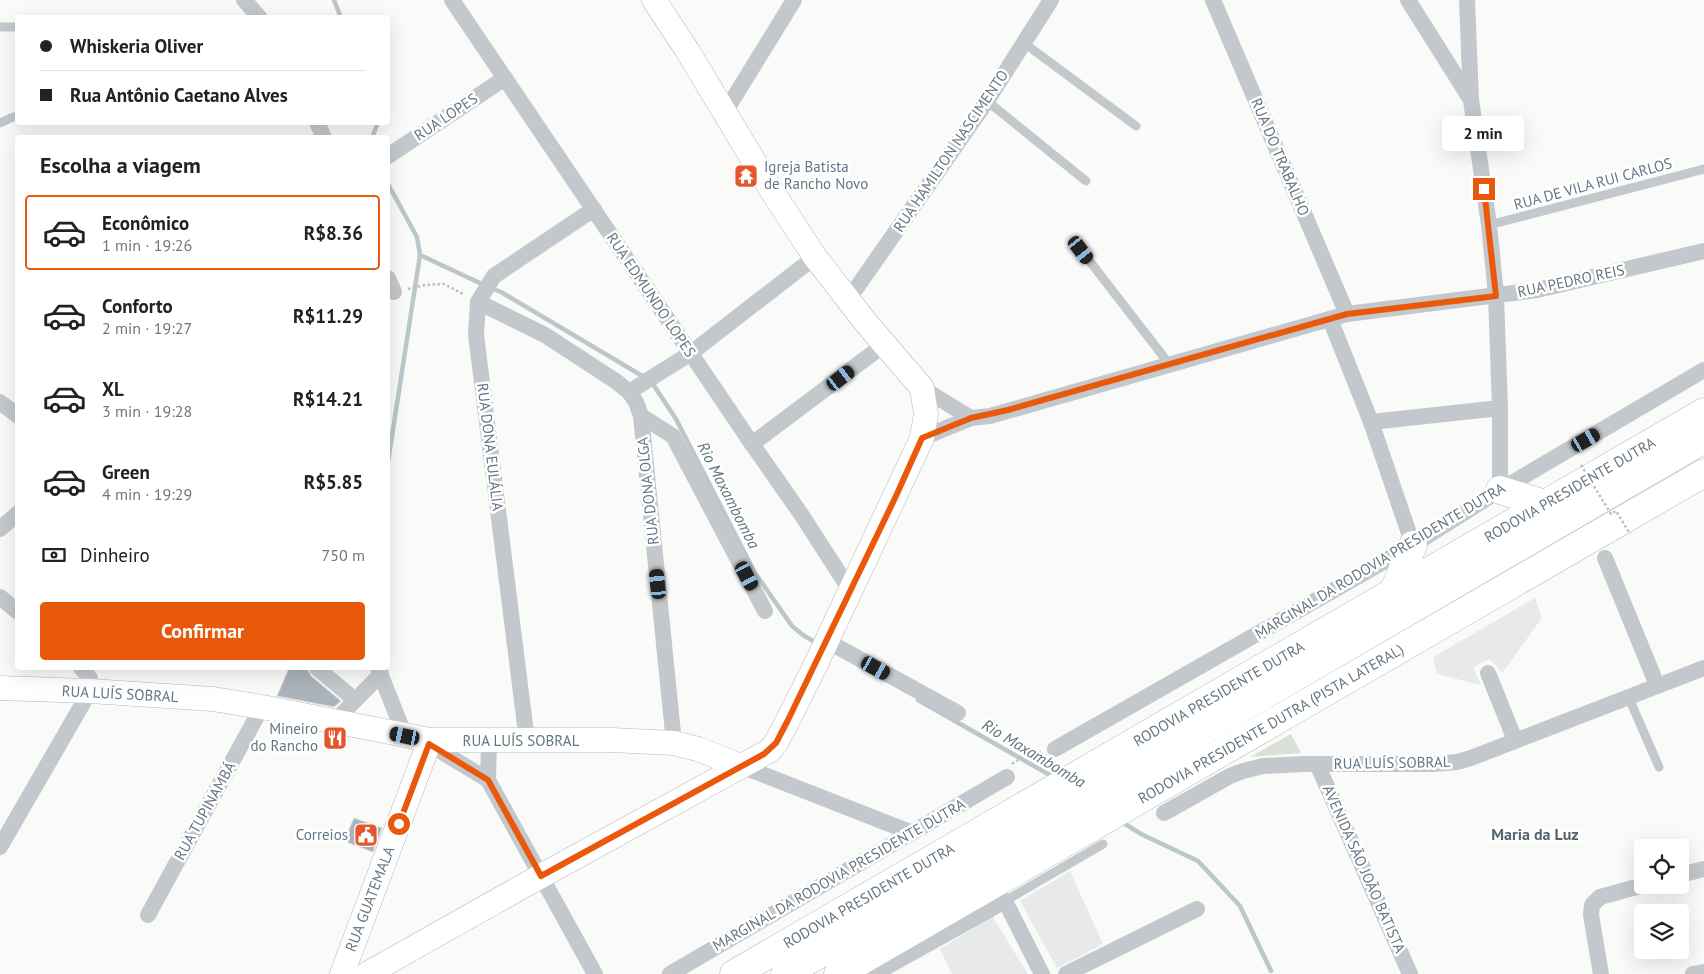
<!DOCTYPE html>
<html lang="pt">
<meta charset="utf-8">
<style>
:root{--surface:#fff;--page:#f2f2f2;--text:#222;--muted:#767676;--line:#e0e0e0;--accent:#ea580c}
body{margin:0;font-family:"PT Sans",sans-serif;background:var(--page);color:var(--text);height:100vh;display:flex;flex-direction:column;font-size:19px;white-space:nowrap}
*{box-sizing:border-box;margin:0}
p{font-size:16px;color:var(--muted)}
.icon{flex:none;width:28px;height:28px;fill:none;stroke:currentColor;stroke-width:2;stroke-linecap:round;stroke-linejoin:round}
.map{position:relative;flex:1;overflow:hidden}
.side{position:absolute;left:15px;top:135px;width:375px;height:535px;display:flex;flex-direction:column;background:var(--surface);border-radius:5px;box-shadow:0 5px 20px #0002}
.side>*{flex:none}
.banner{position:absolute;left:15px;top:15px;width:375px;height:110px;border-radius:5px;box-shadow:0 5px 20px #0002;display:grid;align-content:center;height:110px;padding:0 25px;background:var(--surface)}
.tools{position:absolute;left:1634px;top:839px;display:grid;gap:10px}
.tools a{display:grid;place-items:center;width:55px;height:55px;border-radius:5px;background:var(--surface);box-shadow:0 5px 20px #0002;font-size:25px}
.end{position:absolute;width:22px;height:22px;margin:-11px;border:6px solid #ea580c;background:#fff;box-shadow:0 0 0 2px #fff}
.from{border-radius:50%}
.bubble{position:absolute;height:35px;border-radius:5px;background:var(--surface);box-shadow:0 5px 20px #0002;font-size:16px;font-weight:800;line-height:35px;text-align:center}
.car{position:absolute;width:15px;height:30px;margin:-15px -8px;border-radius:6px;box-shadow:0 0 4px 1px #0007;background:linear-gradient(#222 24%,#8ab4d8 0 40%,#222 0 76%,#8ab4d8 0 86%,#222 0)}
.banner b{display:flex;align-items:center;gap:18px;height:48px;font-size:19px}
.banner b+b{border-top:1px solid var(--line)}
.banner i{width:12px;height:12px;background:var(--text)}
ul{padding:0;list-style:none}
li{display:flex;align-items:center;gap:15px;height:75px;margin:0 10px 8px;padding:0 15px;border:2px solid transparent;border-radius:5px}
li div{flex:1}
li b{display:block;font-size:19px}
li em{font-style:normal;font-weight:800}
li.on{border-color:var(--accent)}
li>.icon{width:45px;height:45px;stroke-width:1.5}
h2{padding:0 25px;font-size:22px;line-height:60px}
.pay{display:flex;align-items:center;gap:12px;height:55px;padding:0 25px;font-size:19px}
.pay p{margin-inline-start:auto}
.action{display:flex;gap:10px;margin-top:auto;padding:10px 25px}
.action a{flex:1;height:58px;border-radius:5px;background:var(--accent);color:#fff;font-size:20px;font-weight:800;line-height:58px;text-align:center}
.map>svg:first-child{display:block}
.built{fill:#e8e9e9}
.green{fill:#dadfd7}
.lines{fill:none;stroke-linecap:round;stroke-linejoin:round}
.stream{stroke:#bbc7cb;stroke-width:4.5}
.building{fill:#aab3b9;stroke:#dcdcda}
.secondary-casing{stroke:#b3babf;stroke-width:25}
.trunk-casing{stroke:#b4b9bd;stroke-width:29}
.motorway-casing{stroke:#b4b9bd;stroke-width:29}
.path{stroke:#bbbfc2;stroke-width:2.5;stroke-dasharray:2.5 2.5;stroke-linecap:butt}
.service{stroke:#c3c8cc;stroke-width:9}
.minor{stroke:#c3c8cc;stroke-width:16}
.secondary{stroke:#fff;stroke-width:24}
.trunk{stroke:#fff;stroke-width:28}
.motorway{stroke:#fff;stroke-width:28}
.path-bridge{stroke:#bbbfc2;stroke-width:2.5;stroke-dasharray:2.5 2.5;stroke-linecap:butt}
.route{stroke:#ea580c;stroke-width:6}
.labels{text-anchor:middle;stroke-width:5;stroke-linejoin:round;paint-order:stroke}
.street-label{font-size:15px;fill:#657683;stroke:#fff}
.poi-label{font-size:15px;fill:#657683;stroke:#fff;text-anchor:end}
.water-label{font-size:16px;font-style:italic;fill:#60757c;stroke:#fff}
.neighbourhood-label{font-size:16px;font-weight:bold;fill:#57646e;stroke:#fff}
</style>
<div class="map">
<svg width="1704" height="974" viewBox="0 0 1704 974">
<rect width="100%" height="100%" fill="#fafaf8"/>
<g class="built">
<polygon points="1535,598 1542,618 1502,673 1490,659 1473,667 1481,685 1437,674 1433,657"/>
<polygon points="1070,871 1103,944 1057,968 1020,901"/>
<polygon points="992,916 1028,974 952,974 940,949"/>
</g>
<polygon class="green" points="1291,734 1301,753 1250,757"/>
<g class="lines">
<g class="stream">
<polyline points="334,0 341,18"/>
<polyline points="372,138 378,122"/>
<polyline points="388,184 417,237 420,255 388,462"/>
<polyline points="420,255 484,285"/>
<polyline points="491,288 501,292 644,377"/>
<polyline points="651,381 676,419 755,573 792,626 803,635 818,644"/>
<polyline points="918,700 1055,778"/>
<polyline points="1122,822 1141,834 1198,861 1240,906 1271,971"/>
</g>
</g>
<g class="building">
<polygon points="289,668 307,668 311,676 341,701 334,707 277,696"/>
<polygon points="354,818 382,828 373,852 344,841"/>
</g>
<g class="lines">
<g class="secondary-casing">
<g id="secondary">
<polyline points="0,688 90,691 213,699 262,707 430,740 612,740 674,743 698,749 741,766"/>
<polyline points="342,974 430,740"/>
<polyline points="367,974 541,876 769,751 776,743 788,720 816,664 922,438 926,414 922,388 867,324 815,257 770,188 687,50 654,0"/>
</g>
</g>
<g class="trunk-casing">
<polyline id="trunk" points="838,974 1704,473"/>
</g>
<g class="motorway-casing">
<g id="motorway">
<polyline points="1500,490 1545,504"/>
<polyline points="1393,593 1413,545"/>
<polyline points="734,974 1704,412"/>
<polyline points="785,974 1704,439"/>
</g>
</g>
<g class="path">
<polyline points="408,289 425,285 444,284 465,295"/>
<polyline points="1012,764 1029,753 1041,752"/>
</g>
<g class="service">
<polyline points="0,27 18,27"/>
<polyline points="1024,43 1136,126"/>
<polyline points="987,101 1086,181"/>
<polyline points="0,123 18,115"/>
<polyline points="1489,225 1704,169"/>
<polyline points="1081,250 1170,365"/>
<polyline points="1628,696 1659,767"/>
<polyline points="1005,901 1103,844"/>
</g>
<g class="minor">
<polyline points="244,0 260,18"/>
<polyline points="452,0 752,444 801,514 850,590"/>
<polyline points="1213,0 1347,314"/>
<polyline points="1408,0 1471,100"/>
<polyline points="1467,0 1471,100 1489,225 1496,295 1500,408 1500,490"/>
<polyline points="725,112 794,0"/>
<polyline points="317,122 324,138"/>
<polyline points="388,156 505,78"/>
<polyline points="388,278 394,292"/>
<polyline points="848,300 987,101 1051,0"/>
<polyline points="478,302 545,335 617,382 629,392 636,402 641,416 674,743"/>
<polyline points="1330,319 1371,422 1413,545"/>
<polyline points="922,388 971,418"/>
<polyline points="629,392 691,353 815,257"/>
<polyline points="0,402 18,416"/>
<polyline points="641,416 673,436 765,611"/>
<polyline points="1371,422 1500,408"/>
<polyline points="922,438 971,418 990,416 1347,314 1537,290 1704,251"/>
<polyline points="752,444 885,344"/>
<polyline points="0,529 18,513"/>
<polyline points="1605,558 1657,685"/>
<polyline points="0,597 18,612"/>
<polyline points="827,641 958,713"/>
<polyline points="317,668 355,700"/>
<polyline points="378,668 405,736"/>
<polyline points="1488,673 1515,740"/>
<polyline points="334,722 381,674"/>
<polyline points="489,741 488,780 595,974"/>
<polyline points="527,741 476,335 478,302 494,276 594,209"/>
<polyline points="429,744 488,780"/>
<polyline points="1055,749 1413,545 1500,490 1704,370"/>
<polyline points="1317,764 1410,974"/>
<polyline points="741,766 910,832"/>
<polyline points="1164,813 1230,776 1243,771 1263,766 1303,764 1433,764 1457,762 1471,758 1704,668"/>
<polyline points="0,847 90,691 90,678 81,668"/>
<polyline points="1680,875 1704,869"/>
<polyline points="148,915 262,707"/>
<polyline points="670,974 1007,777"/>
<polyline points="874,974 1005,901 1042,974"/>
<polyline points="1066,974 1197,909"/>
<polyline points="1601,974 1591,915 1592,905 1600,897 1644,885"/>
<polyline points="1693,974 1704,972"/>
</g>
<use href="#secondary" class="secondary"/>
<use href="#trunk" class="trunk"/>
<use href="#motorway" class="motorway"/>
<polyline class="path-bridge" points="1581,465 1611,514 1616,511 1630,534"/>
</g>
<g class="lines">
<polyline class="route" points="399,824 429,744 488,780 541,876 764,754 776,743 788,720 896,496 922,438 971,418 1008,410 1347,314 1496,296 1484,189"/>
</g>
<defs>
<g id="temple-square" transform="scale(1.25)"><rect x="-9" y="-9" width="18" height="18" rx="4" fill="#e4572e" stroke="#fff"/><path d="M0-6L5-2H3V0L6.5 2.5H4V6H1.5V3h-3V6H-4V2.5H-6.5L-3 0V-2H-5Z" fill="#fff"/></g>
<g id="restaurant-square" transform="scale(1.25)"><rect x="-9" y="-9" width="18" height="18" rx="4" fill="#e4572e" stroke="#fff"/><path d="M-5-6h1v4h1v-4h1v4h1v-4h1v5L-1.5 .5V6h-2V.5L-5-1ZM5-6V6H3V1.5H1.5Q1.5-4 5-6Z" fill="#fff"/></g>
<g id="civic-square" transform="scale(1.25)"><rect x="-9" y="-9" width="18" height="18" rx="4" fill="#e4572e" stroke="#fff"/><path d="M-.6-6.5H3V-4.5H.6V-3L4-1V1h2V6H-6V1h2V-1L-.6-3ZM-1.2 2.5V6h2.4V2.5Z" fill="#fff"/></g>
</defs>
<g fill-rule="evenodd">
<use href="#temple-square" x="746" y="176"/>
<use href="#restaurant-square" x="335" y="738"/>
<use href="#civic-square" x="366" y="835"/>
</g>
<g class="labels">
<g class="street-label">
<text transform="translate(446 117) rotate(-34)" y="5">RUA LOPES</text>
<text transform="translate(951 151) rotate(-56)" y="5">RUA HAMILTON NASCIMENTO</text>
<text transform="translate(1280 157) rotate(67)" y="5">RUA DO TRABALHO</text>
<text transform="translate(1593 184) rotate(-15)" y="5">RUA DE VILA RUI CARLOS</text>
<text transform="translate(1571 281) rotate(-12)" y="5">RUA PEDRO REIS</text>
<text transform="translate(651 295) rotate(56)" y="5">RUA EDMUNDO LOPES</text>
<text transform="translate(490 447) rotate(83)" y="5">RUA DONA EULÁLIA</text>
<text transform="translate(1570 490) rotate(-30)" y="5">RODOVIA PRESIDENTE DUTRA</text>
<text transform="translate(648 491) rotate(-96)" y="5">RUA DONA OLGA</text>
<text transform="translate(1380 561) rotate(-31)" y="5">MARGINAL DA RODOVIA PRESIDENTE DUTRA</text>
<text transform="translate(120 694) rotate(3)" y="5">RUA LUÍS SOBRAL</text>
<text transform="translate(1219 694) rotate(-30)" y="5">RODOVIA PRESIDENTE DUTRA</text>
<text transform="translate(1271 724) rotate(-30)" y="5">RODOVIA PRESIDENTE DUTRA (PISTA LATERAL)</text>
<text x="521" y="746">RUA LUÍS SOBRAL</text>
<text transform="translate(1392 763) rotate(-1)" y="5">RUA LUÍS SOBRAL</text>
<text transform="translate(205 811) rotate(-61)" y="5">RUA TUPINAMBÁ</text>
<text transform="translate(1364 869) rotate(66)" y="5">AVENIDA SÃO JOÃO BATISTA</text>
<text transform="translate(839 875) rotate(-30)" y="5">MARGINAL DA RODOVIA PRESIDENTE DUTRA</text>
<text transform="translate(869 896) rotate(-30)" y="5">RODOVIA PRESIDENTE DUTRA</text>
<text transform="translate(370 899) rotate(-69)" y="5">RUA GUATEMALA</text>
</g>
<g class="poi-label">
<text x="764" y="172" text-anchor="start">Igreja Batista<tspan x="764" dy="17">de Rancho Novo</tspan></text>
<text x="318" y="734">Mineiro<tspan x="318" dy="17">do Rancho</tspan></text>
<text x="348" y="840">Correios</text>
</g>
<g class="water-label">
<text transform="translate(729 495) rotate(63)" y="6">Rio Maxambomba</text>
<text transform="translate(1034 753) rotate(31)" y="6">Rio Maxambomba</text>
</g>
<g class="neighbourhood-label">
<text x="1535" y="840">Maria da Luz</text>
</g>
</g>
</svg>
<div class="tools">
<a><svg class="icon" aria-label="locate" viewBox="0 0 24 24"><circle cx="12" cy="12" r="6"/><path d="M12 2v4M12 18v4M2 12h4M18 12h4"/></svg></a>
<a><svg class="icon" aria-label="layers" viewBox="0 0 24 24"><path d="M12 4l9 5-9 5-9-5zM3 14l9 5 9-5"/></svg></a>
</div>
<i class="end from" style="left:399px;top:824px"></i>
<i class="end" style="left:1484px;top:189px"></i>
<div class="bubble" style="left:1442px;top:116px;width:82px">2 min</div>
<i class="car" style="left:1081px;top:250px;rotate:143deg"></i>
<i class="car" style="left:841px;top:378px;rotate:53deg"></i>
<i class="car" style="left:1586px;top:440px;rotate:60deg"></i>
<i class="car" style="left:747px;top:576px;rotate:152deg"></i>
<i class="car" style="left:658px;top:584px;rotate:354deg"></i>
<i class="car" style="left:876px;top:668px;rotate:119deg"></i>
<i class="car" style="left:405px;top:736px;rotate:282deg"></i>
<div class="banner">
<b><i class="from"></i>Whiskeria Oliver</b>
<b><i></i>Rua Antônio Caetano Alves</b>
</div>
<section class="side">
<h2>Escolha a viagem</h2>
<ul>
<li class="on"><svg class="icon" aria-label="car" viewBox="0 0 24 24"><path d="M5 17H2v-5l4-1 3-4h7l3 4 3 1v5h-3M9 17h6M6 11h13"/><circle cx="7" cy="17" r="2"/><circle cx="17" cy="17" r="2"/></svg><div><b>Econômico</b><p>1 min · 19:26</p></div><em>R$8.36</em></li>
<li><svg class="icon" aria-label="car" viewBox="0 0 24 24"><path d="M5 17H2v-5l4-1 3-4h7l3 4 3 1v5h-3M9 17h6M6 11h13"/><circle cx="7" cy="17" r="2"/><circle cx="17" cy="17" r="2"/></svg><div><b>Conforto</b><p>2 min · 19:27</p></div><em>R$11.29</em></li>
<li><svg class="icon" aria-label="car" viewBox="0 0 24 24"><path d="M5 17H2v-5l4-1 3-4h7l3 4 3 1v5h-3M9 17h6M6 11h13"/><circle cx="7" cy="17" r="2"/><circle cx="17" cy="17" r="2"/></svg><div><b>XL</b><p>3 min · 19:28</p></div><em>R$14.21</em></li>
<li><svg class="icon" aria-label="car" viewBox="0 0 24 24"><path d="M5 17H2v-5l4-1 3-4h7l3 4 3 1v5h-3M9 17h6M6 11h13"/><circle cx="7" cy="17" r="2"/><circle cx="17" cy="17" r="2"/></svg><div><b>Green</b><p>4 min · 19:29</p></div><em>R$5.85</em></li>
</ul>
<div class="pay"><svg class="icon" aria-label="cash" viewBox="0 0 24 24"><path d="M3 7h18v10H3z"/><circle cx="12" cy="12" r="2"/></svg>Dinheiro<p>750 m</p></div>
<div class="action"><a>Confirmar</a></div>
</section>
</div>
